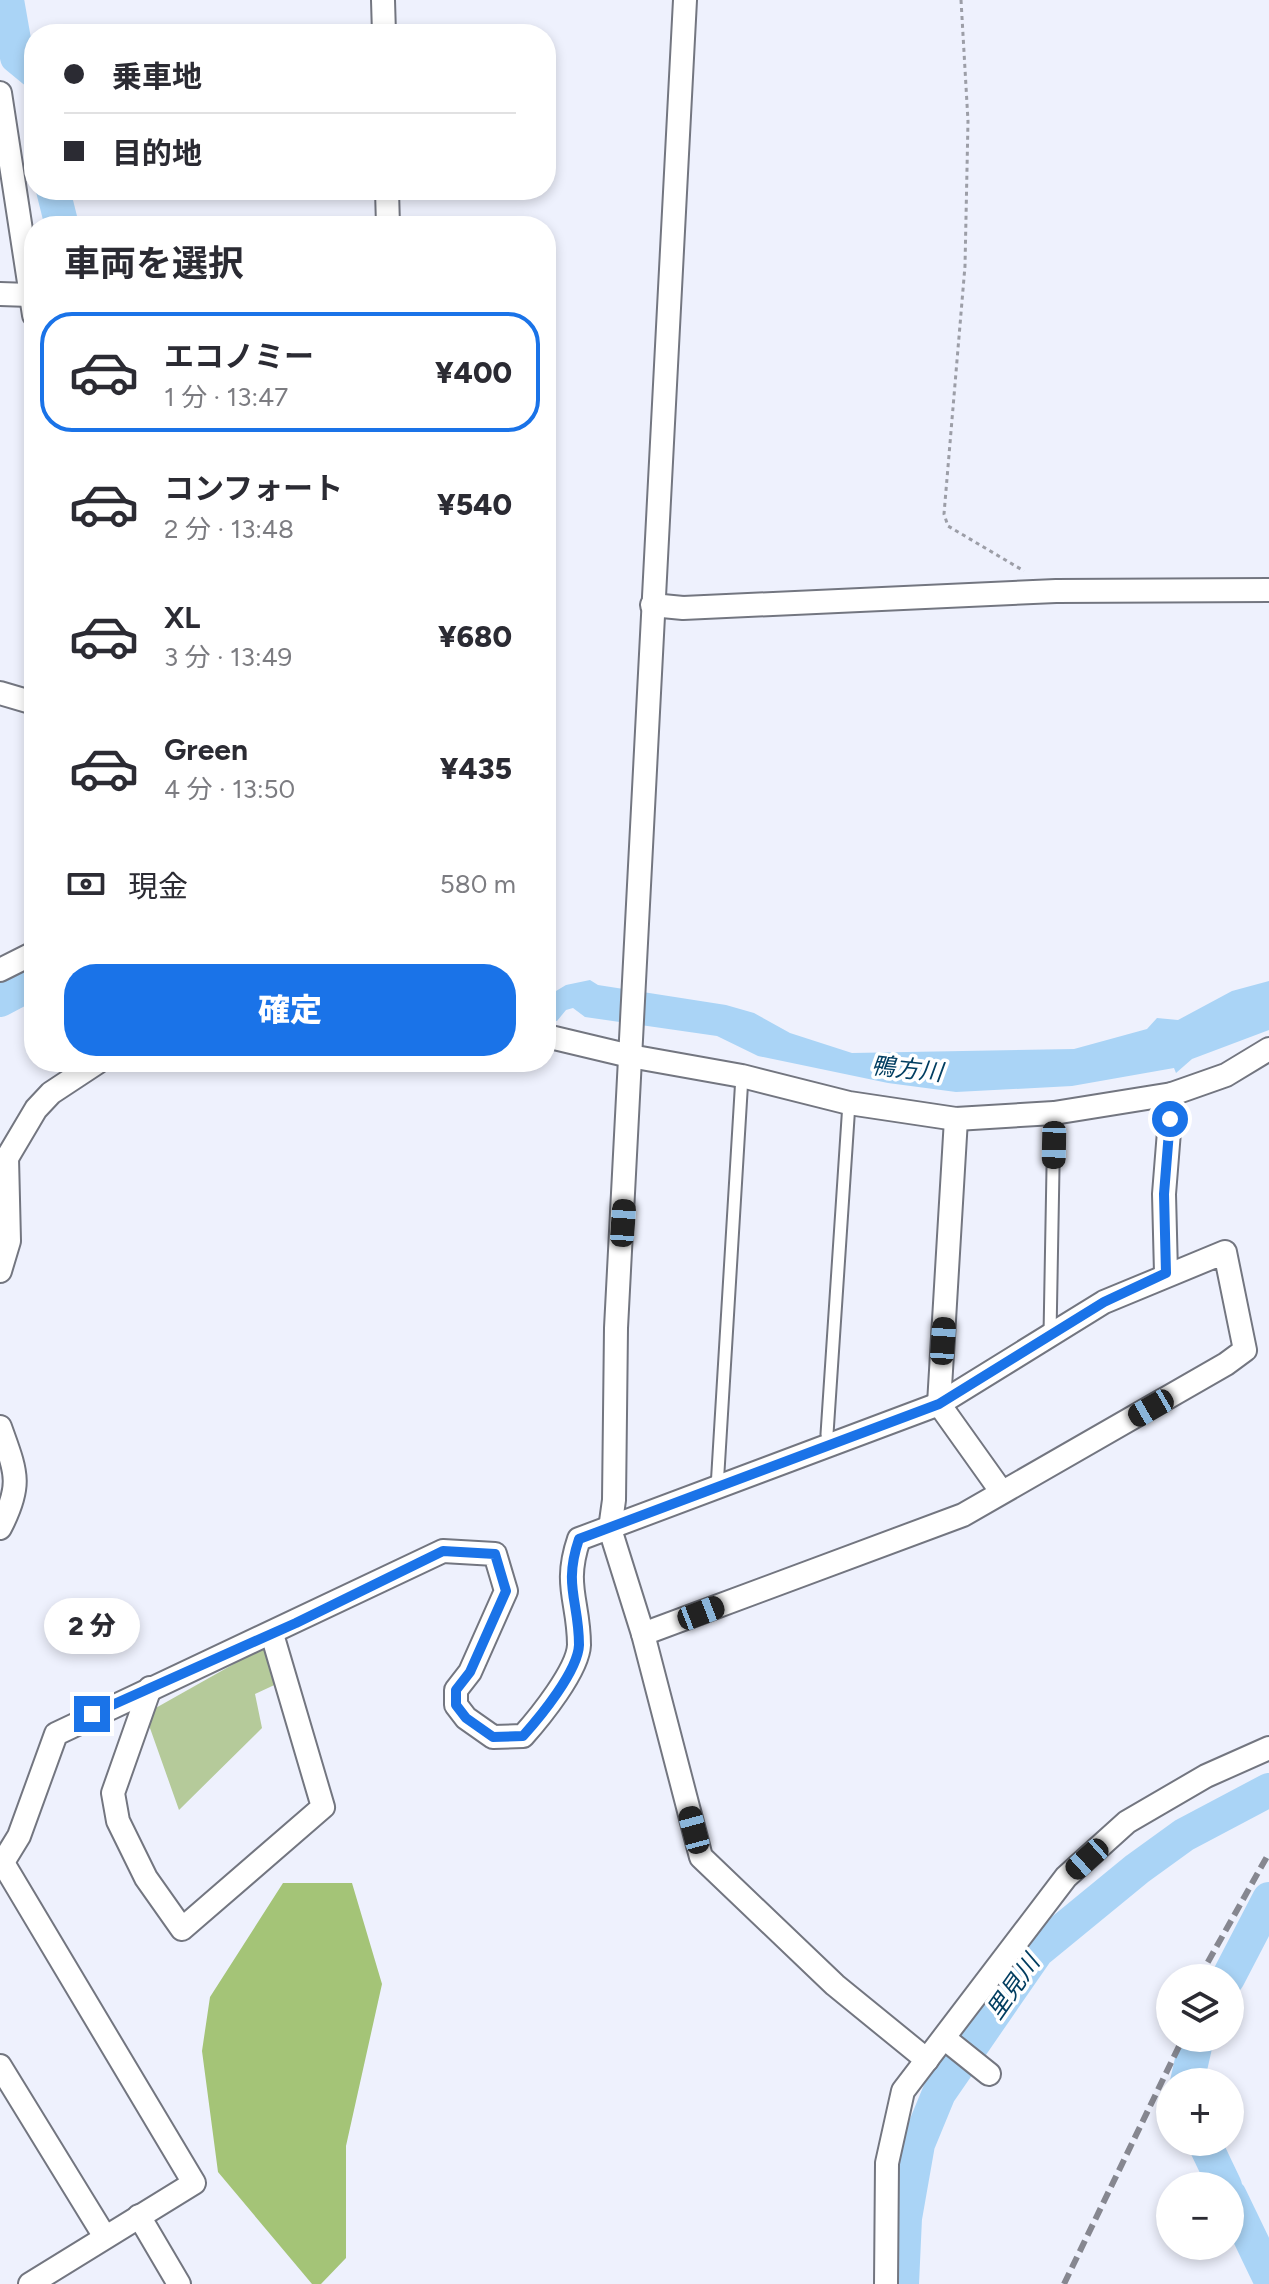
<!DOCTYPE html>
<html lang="ja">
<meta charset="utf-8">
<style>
:root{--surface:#fff;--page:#f7f7f7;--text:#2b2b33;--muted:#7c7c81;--line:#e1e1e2;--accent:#1a73e8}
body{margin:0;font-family:Figtree,"Noto Sans JP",sans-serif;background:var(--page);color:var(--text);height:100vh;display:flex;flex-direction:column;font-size:30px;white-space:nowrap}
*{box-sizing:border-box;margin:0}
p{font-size:26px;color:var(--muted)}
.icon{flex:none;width:44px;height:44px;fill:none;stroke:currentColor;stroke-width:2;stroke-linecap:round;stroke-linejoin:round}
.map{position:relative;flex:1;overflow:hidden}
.sheet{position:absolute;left:24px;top:216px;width:532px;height:856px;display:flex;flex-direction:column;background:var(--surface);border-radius:32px;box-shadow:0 4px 12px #0003}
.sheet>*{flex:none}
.guide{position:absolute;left:24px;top:24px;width:532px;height:176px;border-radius:32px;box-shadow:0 4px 12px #0003;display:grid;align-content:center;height:176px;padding:0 40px;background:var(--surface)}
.buttons{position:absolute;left:1156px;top:1964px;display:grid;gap:16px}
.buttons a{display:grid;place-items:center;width:88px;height:88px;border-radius:50%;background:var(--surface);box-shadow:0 4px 12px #0003;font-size:40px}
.end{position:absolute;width:36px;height:36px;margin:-18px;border:10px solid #1a73e8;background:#fff;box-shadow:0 0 0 4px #fff}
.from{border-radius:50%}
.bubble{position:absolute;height:56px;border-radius:28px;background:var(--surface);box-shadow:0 4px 12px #0003;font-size:26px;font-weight:800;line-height:56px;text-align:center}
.car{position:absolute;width:24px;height:48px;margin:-24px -12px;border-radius:10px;box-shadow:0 0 6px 2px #0007;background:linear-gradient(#222 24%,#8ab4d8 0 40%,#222 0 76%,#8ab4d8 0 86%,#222 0)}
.guide b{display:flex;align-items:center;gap:28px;height:76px;font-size:30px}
.guide b+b{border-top:2px solid var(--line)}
.guide i{width:20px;height:20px;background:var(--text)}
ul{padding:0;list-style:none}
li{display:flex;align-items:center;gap:24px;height:120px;margin:0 16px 12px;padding:0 24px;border:4px solid transparent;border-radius:32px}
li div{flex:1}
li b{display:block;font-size:30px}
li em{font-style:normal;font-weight:800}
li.current{border-color:var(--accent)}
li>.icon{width:72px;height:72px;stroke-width:1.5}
h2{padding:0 40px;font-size:36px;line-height:96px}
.pay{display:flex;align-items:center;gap:20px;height:88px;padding:0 40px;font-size:30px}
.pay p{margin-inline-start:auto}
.button{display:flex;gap:16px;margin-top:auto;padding:16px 40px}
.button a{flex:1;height:92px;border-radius:32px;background:var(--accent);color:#fff;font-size:32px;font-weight:800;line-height:92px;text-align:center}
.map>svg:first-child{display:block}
.green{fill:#b5ca9a}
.forest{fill:#a4c477}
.water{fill:#aad4f6}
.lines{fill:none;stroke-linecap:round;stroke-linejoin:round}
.river{stroke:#aad4f6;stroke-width:34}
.lane-casing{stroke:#737680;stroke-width:15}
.street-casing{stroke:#737680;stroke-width:26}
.path{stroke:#9c9ea7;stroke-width:3;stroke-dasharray:4 4;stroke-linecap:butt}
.lane{stroke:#fff;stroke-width:11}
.street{stroke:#fff;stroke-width:22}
.rail{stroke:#868790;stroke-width:6;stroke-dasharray:12 6;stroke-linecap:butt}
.route{stroke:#1a73e8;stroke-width:10}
.labels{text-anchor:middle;stroke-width:7;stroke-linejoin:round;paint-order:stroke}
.water-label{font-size:24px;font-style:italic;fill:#023e61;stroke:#fff}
</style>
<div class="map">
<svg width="1269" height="2284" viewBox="0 0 1269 2284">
<rect width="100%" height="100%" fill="#eef1fd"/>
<polygon class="green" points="264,1647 283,1681 255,1694 262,1728 179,1810 145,1714"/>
<polygon class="forest" points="283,1883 352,1883 382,1984 346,2146 346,2258 321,2284 312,2284 218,2172 202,2051 210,1997"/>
<polygon class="water" points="590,980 598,985 726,1005 754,1013 790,1033 852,1053 1074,1049 1147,1029 1157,1018 1178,1020 1232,991 1269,981 1269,1030 1192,1059 1176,1073 1174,1068 1072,1086 956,1092 888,1083 758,1056 717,1036 585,1017 573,1008 566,1010 557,1021 546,1021 546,997 566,985"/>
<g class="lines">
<g class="river">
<polyline points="7,0 17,57 34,71"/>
<polyline points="53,190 62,226"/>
<polyline points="0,1000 34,982"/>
<polyline points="1228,1978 1269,1899"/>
<polyline points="1187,2082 1197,2038"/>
<polyline points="1204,2142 1225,2186"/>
<polyline points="1230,2196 1269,2277"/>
<polyline points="902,2284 905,2218 918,2144 939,2093 1037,1951 1137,1869 1184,1835 1269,1790"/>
</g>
<g class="lane-casing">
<g id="lane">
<polyline points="1050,1335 1054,1113"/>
<polyline points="832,1445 827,1434 849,1103"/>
<polyline points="717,1488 742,1076"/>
</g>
</g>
<g class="street-casing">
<g id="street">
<polyline points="383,0 384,34"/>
<polyline points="685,0 616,1328 614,1500 610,1529 643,1634 701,1857 835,1985 927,2060"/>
<polyline points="0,93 34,315"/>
<polyline points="387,190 388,226"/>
<polyline points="0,294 30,295"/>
<polyline points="652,605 683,608 1056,591 1269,590"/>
<polyline points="0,693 34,703"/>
<polyline points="0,970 34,953"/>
<polyline points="546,1036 630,1056 742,1076 849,1103 956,1119 1054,1113 1172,1094 1164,1194 1166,1273"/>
<polyline points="1172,1094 1226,1075 1269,1049"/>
<polyline points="956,1119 939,1404 1001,1491"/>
<polyline points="0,1162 7,1158 36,1109 51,1093 98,1062"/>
<polyline points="0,1271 9,1241 7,1158"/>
<path d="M0,1427C16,1472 23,1484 0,1528"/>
<polyline points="150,1688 113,1793 118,1821 146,1878 182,1929 323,1807 272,1634"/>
<polyline points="0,1858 194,2183 30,2284"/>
<path d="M0,1867L19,1836L56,1734L443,1551L495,1554L506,1591L470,1672L456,1690V1705L466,1718L493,1737L523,1736C540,1717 578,1670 579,1645C579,1601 563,1586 579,1539L939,1404L1104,1302L1225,1252L1245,1350L1226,1364L963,1515L643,1634"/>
<polyline points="944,2038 989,2074"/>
<polyline points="0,2066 105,2237"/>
<polyline points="139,2216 179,2284"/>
<polyline points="886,2284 887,2163 903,2091 1066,1877 1127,1822 1206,1776 1269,1748"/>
</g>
</g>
<polyline class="path" points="961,0 968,121 965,266 944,514 948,526 1024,571"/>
<use href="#lane" class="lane"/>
<use href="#street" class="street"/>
<g class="rail">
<polyline points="1199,1978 1269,1853"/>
<polyline points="1064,2284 1183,2038"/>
</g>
</g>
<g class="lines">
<path class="route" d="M92,1714L296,1623L443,1551L495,1554L506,1591L470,1672L456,1690V1705L466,1718L493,1737L523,1736C540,1717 578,1671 579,1645C579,1601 563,1586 579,1539L939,1404L1104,1302L1166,1273L1164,1194L1170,1119"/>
</g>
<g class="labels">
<g class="water-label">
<text transform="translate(907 1069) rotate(6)" y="8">鴨方川</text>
<text transform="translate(1013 1987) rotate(-55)" y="8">里見川</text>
</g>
</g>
</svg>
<div class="buttons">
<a><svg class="icon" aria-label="layers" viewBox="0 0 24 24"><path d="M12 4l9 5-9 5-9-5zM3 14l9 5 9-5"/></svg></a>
<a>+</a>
<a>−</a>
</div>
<i class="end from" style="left:1170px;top:1119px"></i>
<i class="end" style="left:92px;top:1714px"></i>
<div class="bubble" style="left:44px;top:1598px;width:96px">2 分</div>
<i class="car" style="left:1054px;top:1145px;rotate:181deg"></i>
<i class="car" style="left:623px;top:1223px;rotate:4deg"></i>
<i class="car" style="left:943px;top:1341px;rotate:4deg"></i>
<i class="car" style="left:1151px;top:1408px;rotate:240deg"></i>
<i class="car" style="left:701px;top:1613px;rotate:69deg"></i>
<i class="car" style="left:694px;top:1830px;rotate:345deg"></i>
<i class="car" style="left:1087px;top:1859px;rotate:228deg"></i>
<div class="guide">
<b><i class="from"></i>乗車地</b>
<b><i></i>目的地</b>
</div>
<section class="sheet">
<h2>車両を選択</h2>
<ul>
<li class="current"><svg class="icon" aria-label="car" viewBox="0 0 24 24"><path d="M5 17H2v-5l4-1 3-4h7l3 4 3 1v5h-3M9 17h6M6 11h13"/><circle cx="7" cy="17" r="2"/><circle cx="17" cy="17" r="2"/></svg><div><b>エコノミー</b><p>1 分 · 13:47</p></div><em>¥400</em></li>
<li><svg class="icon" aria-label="car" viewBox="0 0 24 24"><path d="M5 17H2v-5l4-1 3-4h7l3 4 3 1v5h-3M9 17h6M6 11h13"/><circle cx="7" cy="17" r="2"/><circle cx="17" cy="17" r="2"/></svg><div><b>コンフォート</b><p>2 分 · 13:48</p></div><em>¥540</em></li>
<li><svg class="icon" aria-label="car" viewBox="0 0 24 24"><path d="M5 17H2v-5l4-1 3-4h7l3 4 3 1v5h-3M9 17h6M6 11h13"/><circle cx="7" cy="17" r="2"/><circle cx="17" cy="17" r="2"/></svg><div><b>XL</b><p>3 分 · 13:49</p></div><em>¥680</em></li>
<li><svg class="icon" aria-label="car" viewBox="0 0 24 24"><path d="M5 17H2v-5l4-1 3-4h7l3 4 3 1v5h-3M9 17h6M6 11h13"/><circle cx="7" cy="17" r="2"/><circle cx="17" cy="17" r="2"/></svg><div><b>Green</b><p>4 分 · 13:50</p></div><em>¥435</em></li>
</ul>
<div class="pay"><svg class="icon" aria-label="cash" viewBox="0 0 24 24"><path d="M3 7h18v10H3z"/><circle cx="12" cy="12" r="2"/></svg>現金<p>580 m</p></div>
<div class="button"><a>確定</a></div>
</section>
</div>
